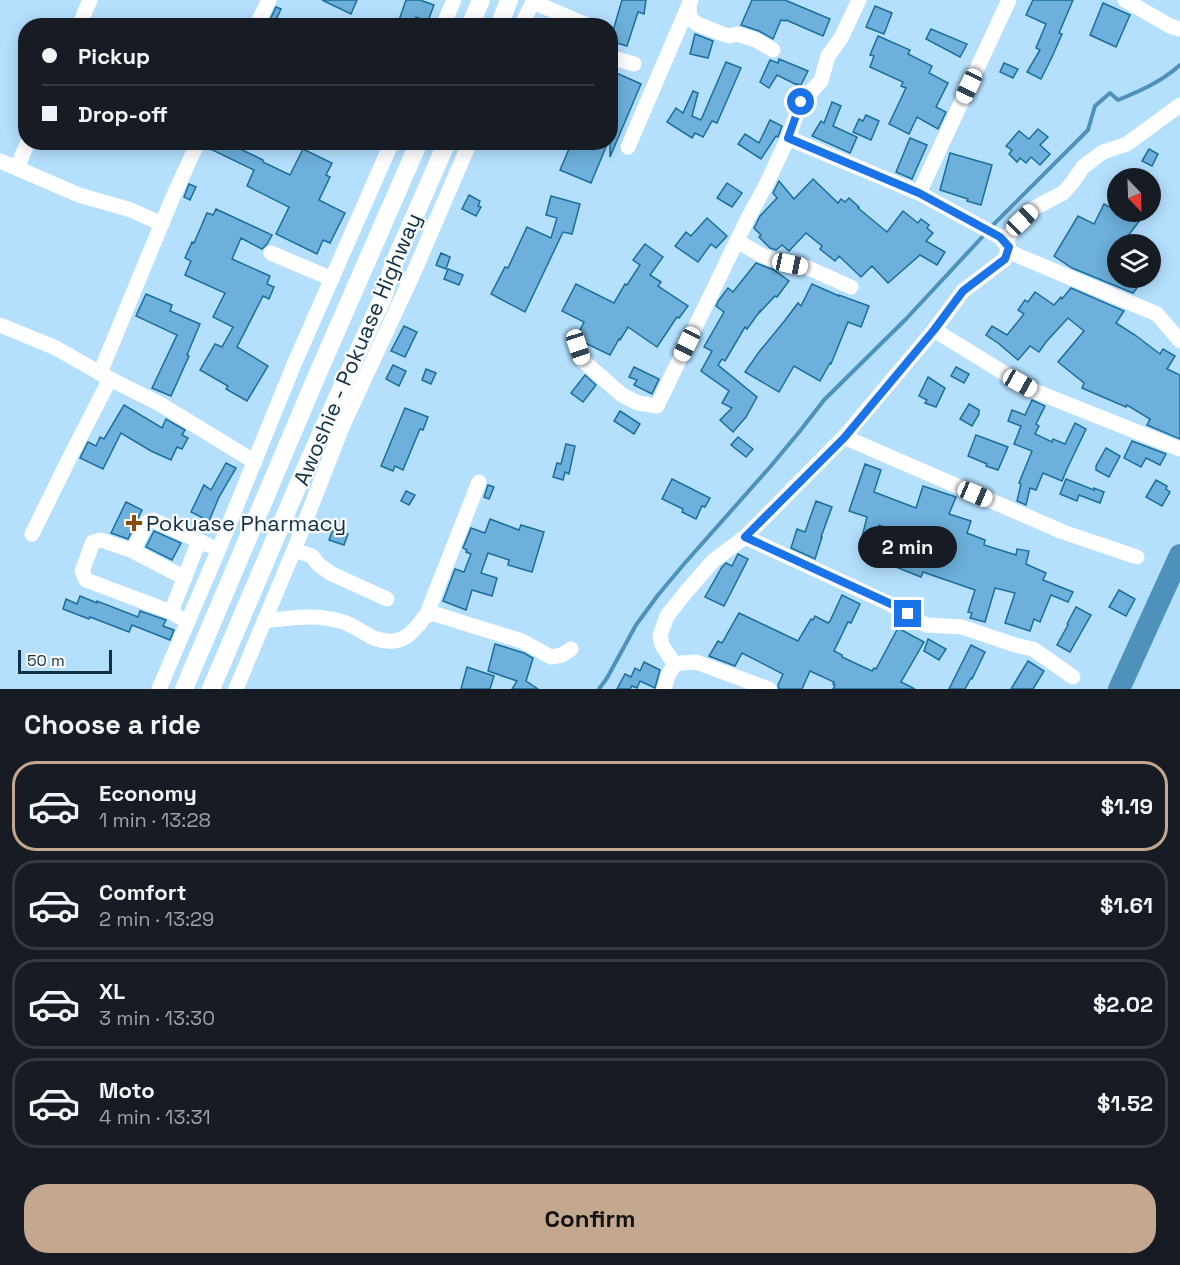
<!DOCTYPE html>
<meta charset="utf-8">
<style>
:root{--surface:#171b24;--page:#242831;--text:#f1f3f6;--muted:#9ea1a6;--line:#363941;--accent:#c3a78e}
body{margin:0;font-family:"Space Grotesk",sans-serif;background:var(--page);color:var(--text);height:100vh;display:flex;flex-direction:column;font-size:22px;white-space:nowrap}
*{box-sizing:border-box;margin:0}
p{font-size:20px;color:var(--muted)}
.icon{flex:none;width:33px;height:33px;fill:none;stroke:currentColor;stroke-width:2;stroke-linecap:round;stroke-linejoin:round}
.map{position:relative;height:689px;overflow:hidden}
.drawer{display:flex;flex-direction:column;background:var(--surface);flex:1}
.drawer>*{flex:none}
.banner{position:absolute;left:18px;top:18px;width:600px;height:132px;border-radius:24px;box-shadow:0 3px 15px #0003;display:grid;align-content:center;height:132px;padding:0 24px;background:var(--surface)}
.needle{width:39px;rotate:157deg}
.tools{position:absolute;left:1107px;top:168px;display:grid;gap:12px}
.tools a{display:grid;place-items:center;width:54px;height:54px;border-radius:50%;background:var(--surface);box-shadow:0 3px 15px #0003;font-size:30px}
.scale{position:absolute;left:18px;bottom:15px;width:94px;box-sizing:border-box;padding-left:6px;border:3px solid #103044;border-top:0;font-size:16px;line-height:21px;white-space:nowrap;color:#103044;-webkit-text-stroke:4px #fbfbfb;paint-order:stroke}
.end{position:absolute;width:27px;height:27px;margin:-14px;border:8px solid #1a73e8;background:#fff;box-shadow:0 0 0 3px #fff}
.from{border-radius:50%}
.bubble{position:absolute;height:42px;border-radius:21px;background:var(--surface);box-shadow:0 3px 15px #0003;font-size:20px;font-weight:700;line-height:42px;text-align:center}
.car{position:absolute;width:18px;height:36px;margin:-18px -9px;border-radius:8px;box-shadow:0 0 4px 2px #0007;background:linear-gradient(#fff 24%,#345 0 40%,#fff 0 76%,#345 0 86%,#fff 0)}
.banner b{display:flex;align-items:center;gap:21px;height:57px;font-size:22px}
.banner b+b{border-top:2px solid var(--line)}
.banner i{width:15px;height:15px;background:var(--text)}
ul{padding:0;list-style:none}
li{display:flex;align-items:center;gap:18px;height:90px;margin:0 12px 9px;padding:0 12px;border:3px solid var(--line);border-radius:24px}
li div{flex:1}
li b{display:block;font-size:22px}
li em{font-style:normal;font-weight:700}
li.on{border-color:var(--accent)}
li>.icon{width:54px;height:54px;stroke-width:1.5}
h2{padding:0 24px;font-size:27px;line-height:72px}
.cta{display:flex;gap:12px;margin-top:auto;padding:12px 24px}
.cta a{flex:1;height:69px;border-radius:24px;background:var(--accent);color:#111;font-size:24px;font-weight:700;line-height:69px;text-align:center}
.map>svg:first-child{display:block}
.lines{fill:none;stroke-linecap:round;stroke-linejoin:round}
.stream{stroke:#4e91bb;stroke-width:4}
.river{stroke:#4e91bb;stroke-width:22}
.building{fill:#6db0db;stroke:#1b6e9b;stroke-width:1.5}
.minor{stroke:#fff;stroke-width:15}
.major{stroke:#fff;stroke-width:18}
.route{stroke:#1a73e8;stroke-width:8}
.poi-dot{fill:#8a4b0f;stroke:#fbfbfb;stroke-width:2}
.labels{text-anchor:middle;stroke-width:4.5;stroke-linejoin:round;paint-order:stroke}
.street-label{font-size:22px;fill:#103044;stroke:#fbfbfb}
.poi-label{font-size:22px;fill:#103044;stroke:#fbfbfb;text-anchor:start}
</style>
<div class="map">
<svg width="1180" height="689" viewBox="0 0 1180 689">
<rect width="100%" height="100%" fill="#b4e0fe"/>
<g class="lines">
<g class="stream">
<path d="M993,225L1088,130L1095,106L1110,93L1118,100C1140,91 1161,82 1180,65"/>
<polyline points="599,689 607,678 636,625 658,595 684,564 770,467 800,431 824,400 906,319 985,234"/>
</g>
<polyline class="river" points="1119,689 1180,555"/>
</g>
<g class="building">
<polygon points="322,0 357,0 351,14"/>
<polygon points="406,0 420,0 434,5 428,21 416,17 414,26 397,26"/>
<polygon points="622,0 646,0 644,14 638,12 627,46 610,41"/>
<polygon points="752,0 785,0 830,19 823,36 786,20 785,21 781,20 773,39 759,31 741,25"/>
<polygon points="1033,0 1073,0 1059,33 1062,34 1052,57 1041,79 1027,72 1040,50 1036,48 1046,24 1026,15"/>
<polygon points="1103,3 1130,15 1116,47 1090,35"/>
<polygon points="875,6 892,13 884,34 866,27"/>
<polygon points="276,7 281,9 273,26 267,26"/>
<polygon points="931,29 967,44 960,57 926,39"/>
<polygon points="695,34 713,41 708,58 690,54"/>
<polygon points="878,36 910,50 908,54 932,66 929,73 948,83 936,107 946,112 938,129 917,117 909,134 889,124 906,88 901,86 903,82 870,67 874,56 870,55"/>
<polygon points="779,59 808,71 801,85 797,84 797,85 777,75 769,88 760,82 770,60 778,63"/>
<polygon points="726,62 741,68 717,123 712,121 703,137 695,133 692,138 667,122 676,108 683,113 693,91 698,93 692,116 701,120"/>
<polygon points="1004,63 1018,69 1013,78 1000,72"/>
<polygon points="614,72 641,84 610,157 610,80"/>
<polygon points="832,102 841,106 833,126 857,137 850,153 812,136 821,121 824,123"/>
<polygon points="866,115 879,121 871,140 853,132 859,119 863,121"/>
<polygon points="770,120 782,126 778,137 776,136 761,159 738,144 745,134 759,143"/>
<polygon points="1038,129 1048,137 1040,145 1050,154 1040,165 1031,157 1026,163 1020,158 1017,162 1009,154 1012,150 1006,146 1019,131 1029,139"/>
<polygon points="910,138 927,145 912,179 896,172"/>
<polygon points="208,142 226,142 263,160 263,162 290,175 303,149 332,163 326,175 330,177 319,200 345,213 330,243 323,240 317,254 276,234 289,207 247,186 254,170 206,147"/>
<polygon points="572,142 608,142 591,183 560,170"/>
<polygon points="1149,149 1158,154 1152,166 1142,161"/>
<polygon points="950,153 992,165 981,205 967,201 968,199 940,190"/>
<polygon points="813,179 838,203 841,199 845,202 849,198 859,207 858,208 887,232 903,211 918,223 921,219 929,225 927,228 933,233 926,241 945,252 937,265 920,255 888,283 872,266 861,277 839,256 835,261 820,249 822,246 806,233 789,251 782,245 776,250 770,248 759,237 761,235 754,228 760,216 777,198 773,193 779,181 794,199"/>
<polygon points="727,183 742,193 732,207 717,198"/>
<polygon points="189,184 196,187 190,200 184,197"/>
<polygon points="469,195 480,201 478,206 481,207 476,216 462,209"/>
<polygon points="551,196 580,204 572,234 563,232 525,312 491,294 505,267 508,268 527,227 551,238 557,218 546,215"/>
<polygon points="1104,204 1118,212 1146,212 1122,244 1118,244 1118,261 1109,270 1118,276 1118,278 1120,278 1137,288 1133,293 1072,268 1054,256 1078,216 1094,224"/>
<polygon points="216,209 272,235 267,244 262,249 241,238 232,259 270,276 267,284 274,287 269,299 263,296 237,347 268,366 247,401 226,389 228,386 200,370 215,344 222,347 233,327 213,317 225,293 185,275 191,261 185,258 192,242 194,243 207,213 213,215"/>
<polygon points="707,218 727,236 716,248 711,244 698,262 675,246 686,232 691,236"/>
<polygon points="645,244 663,257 650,275 661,282 658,286 688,306 679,318 677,317 657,347 628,327 620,340 619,339 610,355 587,344 581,338 576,338 584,322 562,311 576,284 614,303 625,284 627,285 640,265 633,260"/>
<polygon points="441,253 450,257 446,269 436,265"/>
<polygon points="756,263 774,270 789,281 777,297 775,296 760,312 760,311 747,329 745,327 725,361 722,359 718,365 757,397 746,417 733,432 720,420 732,408 722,403 729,391 701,371 712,351 704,347 724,312 716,306 719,300 728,288 733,292"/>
<polygon points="448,269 463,275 459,285 444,279"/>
<polygon points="812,284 839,296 839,295 869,306 861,327 848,322 831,364 830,363 820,381 794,366 779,392 745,372 759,352 786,319 798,303 801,306"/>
<polygon points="1071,288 1124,311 1116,323 1135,335 1160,354 1163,349 1175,356 1167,369 1180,375 1180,439 1147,425 1150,419 1127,405 1126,407 1082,388 1084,383 1058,362 1084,331 1068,318 1046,342 1039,352 1030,346 1018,360 998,343 986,335 992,326 1007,335 1024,314 1018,310 1025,300 1028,302 1035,292 1054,305 1061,297 1062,299"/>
<polygon points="146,294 172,305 170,311 200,324 187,355 189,356 171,396 152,388 177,335 136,316"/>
<polygon points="404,326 417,332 405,357 391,351"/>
<polygon points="393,365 406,371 399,386 386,379"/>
<polygon points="634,367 659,379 652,394 634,385 637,380 629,377"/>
<polygon points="956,367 969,374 964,383 951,376"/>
<polygon points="426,369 436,373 431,384 422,380"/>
<polygon points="585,375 596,385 583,402 571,393"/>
<polygon points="928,377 945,388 936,407 925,403 927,400 919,396"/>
<polygon points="1032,400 1045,406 1036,424 1039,426 1035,434 1052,442 1053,439 1065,444 1075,423 1086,429 1067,469 1062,481 1043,473 1036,490 1030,488 1026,505 1017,501 1021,484 1019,483 1032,451 1014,444 1021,426 1008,421 1012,410 1025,415"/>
<polygon points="969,404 979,410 979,414 972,426 960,419"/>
<polygon points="124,405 162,428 166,419 185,430 182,435 188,438 182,449 177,447 171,460 151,451 121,433 103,469 80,458 88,442 96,446 100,437 104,439"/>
<polygon points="405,408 428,417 423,430 420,429 403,470 395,466 393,471 381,466"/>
<polygon points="620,411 640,424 634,434 614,421"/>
<polygon points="976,435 1008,447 998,470 986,466 987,464 968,456"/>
<polygon points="738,437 753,449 746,457 731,445"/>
<polygon points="1132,441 1166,454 1160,465 1146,458 1141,467 1124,458"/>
<polygon points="566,444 575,446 569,474 565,472 563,480 553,477 557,463 561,464"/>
<polygon points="1106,448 1120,456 1109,477 1096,470 1096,466"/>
<polygon points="226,463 236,468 219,497 209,521 191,512 204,485 211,490"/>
<polygon points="865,464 881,470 874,492 916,508 923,486 956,497 949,514 971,521 967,533 985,540 984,545 1016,555 1017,549 1029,551 1026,564 1046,573 1043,580 1073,592 1068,602 1051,595 1040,622 1034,619 1030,631 1005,623 1015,593 995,588 985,622 970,618 972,613 968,612 975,590 923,572 921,577 896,567 909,536 879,525 874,544 861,541 867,517 849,511"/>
<polygon points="672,479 710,498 705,507 702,506 696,519 682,512 683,509 662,499"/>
<polygon points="1066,479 1094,490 1094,488 1104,492 1100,503 1079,495 1077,501 1060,494"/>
<polygon points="1156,480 1167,486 1166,489 1170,492 1162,506 1146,497"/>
<polygon points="488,485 494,487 489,499 484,497"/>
<polygon points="406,491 415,495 409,505 401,501"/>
<polygon points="816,501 832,507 821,537 822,537 815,559 791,548 797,529 805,532"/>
<polygon points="126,502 142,510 128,539 111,533"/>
<polygon points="490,519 519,530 521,525 544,532 532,572 508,565 509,560 488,553 481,573 497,578 492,596 472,590 466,610 443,601 455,569 464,572 471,554 466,552 467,550 463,548 471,528 485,533"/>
<polygon points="333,529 348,534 344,545 329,540"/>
<polygon points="154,531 181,543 172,560 146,547"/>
<polygon points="738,554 748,559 724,606 705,597 722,567 726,563 732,566"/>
<polygon points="1119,590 1135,599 1126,616 1109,607"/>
<polygon points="842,595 860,604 851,623 848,622 834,651 842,655 842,657 872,671 874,668 876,669 898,628 924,642 901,682 915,689 833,689 835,685 833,684 834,682 810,671 802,689 779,689 778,685 783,674 742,653 735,666 709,656 718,641 722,643 739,613 798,641 811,619 813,620 815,616 828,623 830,621"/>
<polygon points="80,596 97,603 97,601 138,617 140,611 166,620 163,626 174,630 170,640 132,625 129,632 90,617 89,619 63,609 66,599 77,604"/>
<polygon points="1076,607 1091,615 1070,652 1057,645 1068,625 1067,624"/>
<polygon points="928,639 946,649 939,660 924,651"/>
<polygon points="495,644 524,653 533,658 526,681 538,689 512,689 517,681 488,671"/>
<polygon points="971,645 985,652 972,679 971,678 965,689 949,689"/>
<polygon points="1028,661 1044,671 1033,689 1011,689"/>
<polygon points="644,662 660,670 655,688 640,681 637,688 632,686 630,689 617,689 625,674 631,677 635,668 640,671"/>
<polygon points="467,667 494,676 490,689 461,689"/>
</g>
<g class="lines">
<g class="minor">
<polyline points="1125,0 1170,26 1180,29"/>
<polyline points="533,2 589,26"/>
<polyline points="689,6 690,18 697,24 720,33 729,36 737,34 756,40 773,50"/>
<polyline points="79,26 90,0"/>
<polyline points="256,26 269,0"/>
<polyline points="443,26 454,0"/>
<polyline points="521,26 534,0"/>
<polyline points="610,57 634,64"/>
<polyline points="628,147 691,0"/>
<polyline points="0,161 79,195 131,210 162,224"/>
<polyline points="17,168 28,142"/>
<polyline points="919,193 1009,0"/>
<polyline points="737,241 761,255 774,260 806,267 851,287"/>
<polyline points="1004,242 1021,220 1034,208 1063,193 1072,183 1083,167 1092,160 1103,152 1127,144 1180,105"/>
<polyline points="1007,251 1157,314 1180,341"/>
<polyline points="271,253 332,279"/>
<polyline points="0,325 56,348 110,379 160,404 255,462"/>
<polyline points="934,330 1032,390 1180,449"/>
<polyline points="578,347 582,360 622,395 638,403 657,406 748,218 766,185 788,138 801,102 821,81 828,56 841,38 859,0"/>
<polyline points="100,373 172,199 198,142"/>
<polyline points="844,437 1063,532 1137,557"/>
<polyline points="32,534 71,455 110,379"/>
<polyline points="745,537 890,604 926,625 962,627 1015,645 1033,649 1073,677"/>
<polyline points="294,550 312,556 318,564 330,573 387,599"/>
<polyline points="133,551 101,540 93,542 82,571 86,580 171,612"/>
<polyline points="185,578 133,551 147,522 153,520 199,541"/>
<polyline points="426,616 479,482"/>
<polyline points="179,617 171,612 199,541 208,545"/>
<path d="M264,621C290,618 317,613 343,622C362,628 371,643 394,641C406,640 413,631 420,623C422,621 423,617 426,616C429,614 432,615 435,614L522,641L551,657L562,655L571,649"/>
<polyline points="675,665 662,645 660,635 667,616 686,592 713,561 745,537 844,437 934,330 963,291 1005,259 1009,247 1000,237 919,193 788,138"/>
<polyline points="159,689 218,551 295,362 392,142"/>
<polyline points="236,689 294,550 343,425 414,272 470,142"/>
<polyline points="664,689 669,673 675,665 681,663 696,662 769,689"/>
</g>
<g class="major">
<polyline points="470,26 481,0"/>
<polyline points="499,26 509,0"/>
<polyline points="184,689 315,380 419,142"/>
<polyline points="211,689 301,478 372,321 383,297 394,263 447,142"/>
</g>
</g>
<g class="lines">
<polyline class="route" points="801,102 788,138 919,193 1000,237 1009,247 1005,259 963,291 934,330 844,438 745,537 891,604 908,614"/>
</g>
<path class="poi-dot" d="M131 514h6v6h6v6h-6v6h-6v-6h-6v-6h6z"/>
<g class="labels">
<g class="street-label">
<text transform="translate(357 349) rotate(-67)" y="8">Awoshie - Pokuase Highway</text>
</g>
<g class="poi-label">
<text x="146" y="531">Pokuase Pharmacy</text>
</g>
</g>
</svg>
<div class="tools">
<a><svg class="needle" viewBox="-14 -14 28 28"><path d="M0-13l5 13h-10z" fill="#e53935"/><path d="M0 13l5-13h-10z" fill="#9ea1a6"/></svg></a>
<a><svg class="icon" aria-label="layers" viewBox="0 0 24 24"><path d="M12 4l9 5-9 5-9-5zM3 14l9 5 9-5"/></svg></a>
</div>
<div class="scale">50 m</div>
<i class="end from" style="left:801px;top:102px"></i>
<i class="end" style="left:908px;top:614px"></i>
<div class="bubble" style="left:858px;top:526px;width:99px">2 min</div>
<i class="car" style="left:969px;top:86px;rotate:205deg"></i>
<i class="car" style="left:1022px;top:220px;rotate:46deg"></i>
<i class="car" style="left:790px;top:264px;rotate:102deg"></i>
<i class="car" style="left:687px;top:344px;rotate:206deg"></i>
<i class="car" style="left:578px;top:347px;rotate:162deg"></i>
<i class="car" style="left:1020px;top:383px;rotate:119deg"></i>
<i class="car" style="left:975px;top:494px;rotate:113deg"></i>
<div class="banner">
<b><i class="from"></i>Pickup</b>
<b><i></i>Drop-off</b>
</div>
</div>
<section class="drawer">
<h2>Choose a ride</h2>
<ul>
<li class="on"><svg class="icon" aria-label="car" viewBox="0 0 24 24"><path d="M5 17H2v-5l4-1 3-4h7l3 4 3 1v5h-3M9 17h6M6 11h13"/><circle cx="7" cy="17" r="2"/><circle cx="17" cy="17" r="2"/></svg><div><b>Economy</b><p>1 min · 13:28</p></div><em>$1.19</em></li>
<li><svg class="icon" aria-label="car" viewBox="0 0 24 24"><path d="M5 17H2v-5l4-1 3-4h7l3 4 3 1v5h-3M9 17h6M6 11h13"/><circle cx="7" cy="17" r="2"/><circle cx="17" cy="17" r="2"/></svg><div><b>Comfort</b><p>2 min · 13:29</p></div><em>$1.61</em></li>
<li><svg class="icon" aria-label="car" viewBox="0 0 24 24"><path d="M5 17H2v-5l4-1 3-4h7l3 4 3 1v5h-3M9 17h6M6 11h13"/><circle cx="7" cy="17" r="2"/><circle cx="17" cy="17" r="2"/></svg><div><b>XL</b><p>3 min · 13:30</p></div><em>$2.02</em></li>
<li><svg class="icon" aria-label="car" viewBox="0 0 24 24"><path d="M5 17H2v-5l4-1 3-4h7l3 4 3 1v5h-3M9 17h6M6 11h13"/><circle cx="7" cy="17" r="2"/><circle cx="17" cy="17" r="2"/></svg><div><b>Moto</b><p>4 min · 13:31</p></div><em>$1.52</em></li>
</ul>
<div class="cta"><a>Confirm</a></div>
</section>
